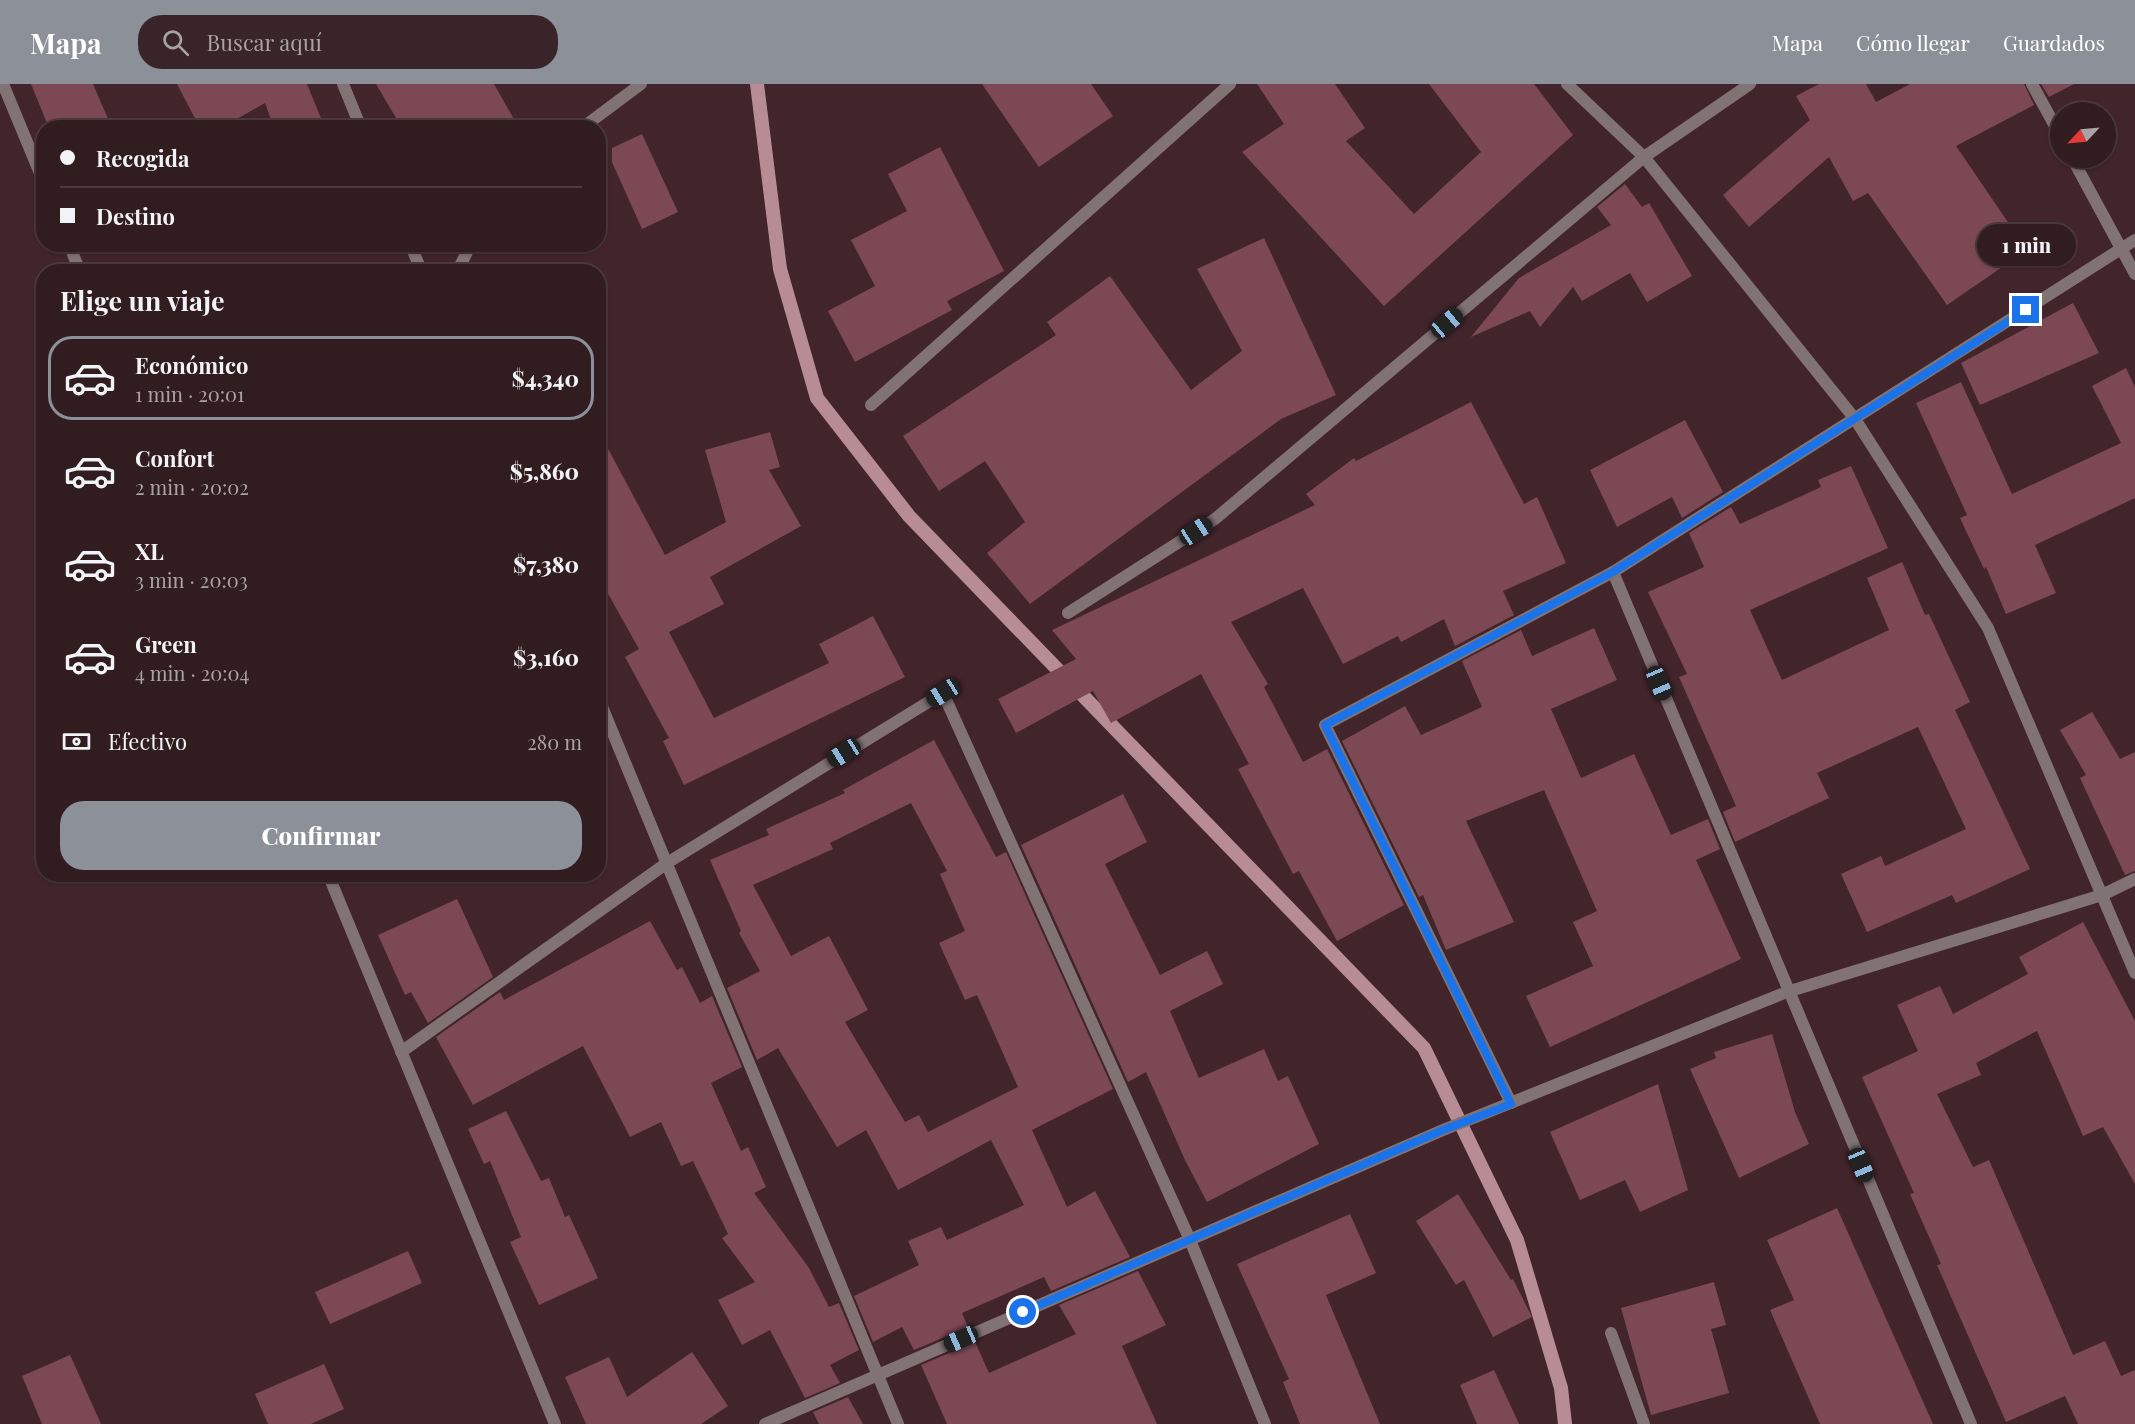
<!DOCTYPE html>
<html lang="es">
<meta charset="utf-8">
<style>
:root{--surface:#311c20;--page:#392529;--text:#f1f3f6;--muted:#a8a1a5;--line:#4c3a3e;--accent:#8c9099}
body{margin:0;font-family:"Playfair Display",serif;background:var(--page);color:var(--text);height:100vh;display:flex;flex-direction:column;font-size:22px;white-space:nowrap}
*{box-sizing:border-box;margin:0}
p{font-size:20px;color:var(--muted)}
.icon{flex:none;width:33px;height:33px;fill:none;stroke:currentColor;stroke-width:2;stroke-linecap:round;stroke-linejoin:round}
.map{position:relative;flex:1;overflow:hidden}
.panel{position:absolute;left:36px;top:180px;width:570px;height:618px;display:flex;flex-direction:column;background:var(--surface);border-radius:24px;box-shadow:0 2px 4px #0004,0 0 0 2px var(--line)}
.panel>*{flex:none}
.hud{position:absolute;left:36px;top:36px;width:570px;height:132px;border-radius:24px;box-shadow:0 2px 4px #0004,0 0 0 2px var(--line);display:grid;align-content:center;height:132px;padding:0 24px;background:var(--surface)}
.needle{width:39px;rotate:244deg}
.controls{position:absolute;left:2050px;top:18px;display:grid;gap:12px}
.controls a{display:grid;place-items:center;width:66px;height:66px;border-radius:50%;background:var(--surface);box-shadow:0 2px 4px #0004,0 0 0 2px var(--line);font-size:30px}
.end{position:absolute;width:27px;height:27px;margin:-14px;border:8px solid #1a73e8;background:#fff;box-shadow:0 0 0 3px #fff}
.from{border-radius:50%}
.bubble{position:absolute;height:42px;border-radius:21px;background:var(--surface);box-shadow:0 2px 4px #0004,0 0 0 2px var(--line);font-size:20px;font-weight:800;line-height:42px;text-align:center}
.car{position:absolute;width:18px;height:36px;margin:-18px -9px;border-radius:8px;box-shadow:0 0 4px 2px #0007;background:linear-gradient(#222 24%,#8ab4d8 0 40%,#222 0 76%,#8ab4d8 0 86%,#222 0)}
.hud b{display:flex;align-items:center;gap:21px;height:57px;font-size:22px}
.hud b+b{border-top:2px solid var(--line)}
.hud i{width:15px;height:15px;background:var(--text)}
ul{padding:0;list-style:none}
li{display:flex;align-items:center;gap:18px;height:84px;margin:0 12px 9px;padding:0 12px;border:3px solid transparent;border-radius:24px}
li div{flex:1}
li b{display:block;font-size:22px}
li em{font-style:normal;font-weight:800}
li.active{border-color:var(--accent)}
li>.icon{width:54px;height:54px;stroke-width:1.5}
h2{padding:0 24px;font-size:27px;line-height:72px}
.pay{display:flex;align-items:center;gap:15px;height:66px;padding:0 24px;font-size:22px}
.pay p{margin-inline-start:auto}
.action{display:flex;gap:12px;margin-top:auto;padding:12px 24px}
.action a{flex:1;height:69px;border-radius:24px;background:var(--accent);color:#fff;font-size:24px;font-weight:800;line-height:69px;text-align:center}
header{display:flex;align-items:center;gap:36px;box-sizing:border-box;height:84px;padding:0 30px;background:var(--accent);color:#fff}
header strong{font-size:28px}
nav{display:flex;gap:33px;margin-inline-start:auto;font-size:21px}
.search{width:420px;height:54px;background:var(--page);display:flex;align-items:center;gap:15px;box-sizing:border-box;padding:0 21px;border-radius:24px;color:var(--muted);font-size:22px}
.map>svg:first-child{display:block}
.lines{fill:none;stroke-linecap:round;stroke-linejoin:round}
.stream{stroke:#b88c95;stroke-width:14}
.building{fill:#7c4854;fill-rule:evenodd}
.street{stroke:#817274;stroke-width:12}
.route{stroke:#1a73e8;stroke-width:8}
</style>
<header>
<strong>Mapa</strong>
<div class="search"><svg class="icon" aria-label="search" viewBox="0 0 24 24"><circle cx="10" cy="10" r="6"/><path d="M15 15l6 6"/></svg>Buscar aquí</div>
<nav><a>Mapa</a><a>Cómo llegar</a><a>Guardados</a></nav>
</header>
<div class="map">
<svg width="2135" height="1340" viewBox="0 0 2135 1340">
<rect width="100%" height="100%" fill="#41252b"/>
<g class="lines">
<polyline class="stream" points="757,0 780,185 817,314 909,432 1424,964 1517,1156 1561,1304 1565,1340"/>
</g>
<g class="building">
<polygon points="31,0 93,0 112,44 49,44"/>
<polygon points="177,0 307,0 325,44 274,44 265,19 221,44 200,44"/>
<polygon points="376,0 494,0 519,44 402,44"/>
<polygon points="982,0 1091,0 1113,32 1039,83"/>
<polygon points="1257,0 1335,0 1365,44 1346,57 1414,130 1481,68 1429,0 1534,0 1573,51 1384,222 1242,68 1284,40"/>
<polygon points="1819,0 1866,0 1876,18 1910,0 2024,0 2034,21 1956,62 2027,166 1947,221 1868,109 1853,117 1829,73 1749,143 1723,111 1810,36 1796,12"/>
<polygon points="2041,0 2074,0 2049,13"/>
<polygon points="642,50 678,128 642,145 612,78 612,64"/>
<polygon points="940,63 1004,187 947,217 952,226 855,278 828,227 875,202 851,156 907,127 888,90"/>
<polygon points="1625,100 1642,123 1649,119 1692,192 1647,218 1630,189 1582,217 1573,203 1540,243 1530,227 1471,253 1519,194 1611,141 1597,123"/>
<polygon points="1264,154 1336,311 1281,335 1030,520 987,469 1025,438 985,377 939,407 903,352 1056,251 1047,238 1110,192 1191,306 1242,267 1197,185"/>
<polygon points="2073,219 2099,269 1980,321 1961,279"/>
<polygon points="2126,284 2135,303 2135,414 2035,461 2056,509 2006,530 1986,483 1984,485 1960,434 1967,431 1916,319 1961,298 2012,410 2121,359 2092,302"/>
<polygon points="1471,318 1524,420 1537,413 1566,479 1503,507 1514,531 1455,562 1444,535 1401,558 1398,552 1343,580 1303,504 1231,538 1268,600 1264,603 1303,678 1327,665 1404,821 1337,857 1299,787 1293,790 1238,685 1249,680 1201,590 1111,639 1093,607 1016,649 998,615 1076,575 1052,546 1315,421 1306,410 1354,374 1356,377"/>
<polygon points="1685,336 1723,408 1682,434 1672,413 1617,443 1590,386"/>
<polygon points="598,346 665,471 726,438 705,366 770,348 780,383 769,386 801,442 710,493 724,520 669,548 714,634 829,579 819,560 873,532 905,593 684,701 663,657 669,654 625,573 639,565 598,492"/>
<polygon points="1851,382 1888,464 1750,526 1782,596 1889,546 1867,494 1902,478 1925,531 1929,530 1970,618 1955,626 2030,785 1956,819 1952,811 1867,848 1841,790 1881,772 1885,782 1966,745 1918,643 1817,689 1829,714 1735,758 1723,728 1736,722 1679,593 1687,590 1648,508 1704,483 1689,449 1731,423 1740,440 1821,403 1818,396"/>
<polygon points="1594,544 1617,596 1551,625 1581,694 1634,670 1671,751 1708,735 1720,765 1696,776 1741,875 1550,963 1526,912 1593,882 1573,838 1597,827 1544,706 1466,737 1514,838 1446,866 1423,811 1419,813 1342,657 1405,622 1421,651 1482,623 1462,577 1521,546 1532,572"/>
<polygon points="2092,628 2120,675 2135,668 2135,787 2125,791 2080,694 2086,691 2060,646"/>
<path d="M934,656L996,773L1006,768L1113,1005L1032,1046L1067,1123L1095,1107L1130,1173L1051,1207L1044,1193L962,1229L968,1243L914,1266L902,1243L873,1258L854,1212L919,1181L908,1157L941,1143L947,1156L1024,1121L991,1056L898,1106L866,1046L837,1063L778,964L757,976L727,904L760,887L739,849L741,847L710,776L769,751L766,745L845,709L843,706ZM911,719L947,787L940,790L965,847L939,859L965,916L977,911L1018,1003L928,1048L919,1031L905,1038L845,938L868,926L829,852L791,872L753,801L833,765L830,759Z"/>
<polygon points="1123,710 1147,758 1105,780 1160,891 1207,867 1223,900 1170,927 1199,994 1264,965 1278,997 1288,992 1319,1060 1207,1118 1185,1076 1146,988 1128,998 1021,761"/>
<polygon points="457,815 493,893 428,939 411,908 405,911 378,851"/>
<polygon points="650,837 677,886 682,883 700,919 712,912 742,983 711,999 741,1067 748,1063 766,1103 754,1109 809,1184 829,1223 839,1219 859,1266 830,1281 840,1299 805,1314 770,1246 742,1261 718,1216 755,1198 722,1154 728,1150 693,1077 681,1082 661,1038 630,1053 583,962 473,1021 436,953 500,908 504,916"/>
<polygon points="2083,838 2135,937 2135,1100 2103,1043 2083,1052 2037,947 1976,979 1981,991 1937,1010 1973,1083 1989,1076 2073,1271 2105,1257 2121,1292 2135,1286 2135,1340 2078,1340 2065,1312 2006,1338 1937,1181 1941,1180 1910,1110 1914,1109 1862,993 1918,967 1897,921 1940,902 1953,930 2028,890 2019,873"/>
<polygon points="1772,950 1795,1028 1809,1060 1739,1094 1690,985 1716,974 1714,968"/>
<polygon points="1658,1000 1688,1106 1640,1128 1625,1096 1580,1116 1550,1048"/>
<polygon points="506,1027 541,1097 549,1094 565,1133 569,1131 598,1194 539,1221 510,1158 521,1153 490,1077 484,1080 468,1045"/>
<polygon points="1458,1110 1511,1196 1513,1195 1532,1233 1493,1253 1464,1196 1456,1201 1416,1137"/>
<polygon points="1837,1124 1933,1340 1820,1340 1770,1226 1794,1216 1767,1156"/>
<polygon points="1350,1130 1376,1189 1326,1211 1380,1340 1300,1340 1283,1298 1289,1295 1237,1180"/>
<polygon points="408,1167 422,1199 330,1240 315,1208"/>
<polygon points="1138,1187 1166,1241 1122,1262 1157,1340 947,1340 921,1281 975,1258 989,1289 1076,1250 1059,1221"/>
<polygon points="1714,1198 1726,1241 1711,1245 1729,1309 1651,1331 1621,1224"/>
<polygon points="692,1268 728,1322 701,1340 586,1340 565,1293 609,1273 627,1313"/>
<polygon points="70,1271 101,1340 42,1340 22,1292"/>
<polygon points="324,1280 344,1325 311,1340 268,1340 255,1310"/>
<polygon points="1494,1286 1519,1340 1477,1340 1460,1301"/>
<polygon points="848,1313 863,1340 819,1340 813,1328"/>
</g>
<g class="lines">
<g class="street">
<polyline points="3,0 44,99"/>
<polyline points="343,0 361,44"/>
<polyline points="1567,0 1644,73 1855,335 1988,544 2135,889"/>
<polyline points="2032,0 2061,53"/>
<polyline points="582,44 641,0"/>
<polyline points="2072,74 2135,190"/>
<polyline points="69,160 80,188"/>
<polyline points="410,160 422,188"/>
<polyline points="457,188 471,160"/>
<polyline points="871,321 1230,0"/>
<polyline points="1613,488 1971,1340"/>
<polyline points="1068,529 1215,435 1644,73 1750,0"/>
<polyline points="598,613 898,1340"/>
<polyline points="328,790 555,1340"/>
<polyline points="401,968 667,779 943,609 1190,1156 1265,1340"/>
<polyline points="1511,1019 1325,641 1613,488 2135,156"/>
<polyline points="1611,1249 1644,1340"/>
<polyline points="765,1340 1443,1046 1787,908 2102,811 2135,795"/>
</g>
</g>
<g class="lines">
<polyline class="route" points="1023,1228 1443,1046 1511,1020 1325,641 1613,488 2026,226"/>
</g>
</svg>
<div class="controls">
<a><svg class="needle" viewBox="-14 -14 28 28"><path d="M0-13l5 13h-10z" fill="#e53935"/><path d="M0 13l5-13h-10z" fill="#a8a1a5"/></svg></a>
</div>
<i class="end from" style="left:1023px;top:1228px"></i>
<i class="end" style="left:2026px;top:226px"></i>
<div class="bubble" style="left:1977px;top:140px;width:99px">1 min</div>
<i class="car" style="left:1447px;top:239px;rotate:50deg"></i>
<i class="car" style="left:1196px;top:447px;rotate:57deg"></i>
<i class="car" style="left:1659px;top:599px;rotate:157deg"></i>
<i class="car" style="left:943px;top:609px;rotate:238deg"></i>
<i class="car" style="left:844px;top:669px;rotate:238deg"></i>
<i class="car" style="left:1861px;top:1081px;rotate:157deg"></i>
<i class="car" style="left:961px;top:1255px;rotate:246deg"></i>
<div class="hud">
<b><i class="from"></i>Recogida</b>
<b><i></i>Destino</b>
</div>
<section class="panel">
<h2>Elige un viaje</h2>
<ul>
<li class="active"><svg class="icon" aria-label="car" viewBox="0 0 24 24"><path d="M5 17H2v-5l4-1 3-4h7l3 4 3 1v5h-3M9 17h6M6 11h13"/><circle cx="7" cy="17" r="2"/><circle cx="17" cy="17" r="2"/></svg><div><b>Económico</b><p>1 min · 20:01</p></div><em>$4,340</em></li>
<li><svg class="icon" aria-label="car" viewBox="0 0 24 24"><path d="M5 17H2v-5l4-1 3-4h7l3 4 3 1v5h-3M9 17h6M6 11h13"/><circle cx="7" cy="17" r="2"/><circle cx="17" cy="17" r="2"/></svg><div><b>Confort</b><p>2 min · 20:02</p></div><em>$5,860</em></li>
<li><svg class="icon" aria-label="car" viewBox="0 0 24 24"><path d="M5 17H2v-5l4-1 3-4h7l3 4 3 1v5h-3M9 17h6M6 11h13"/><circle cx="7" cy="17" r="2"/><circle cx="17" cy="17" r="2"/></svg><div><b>XL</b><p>3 min · 20:03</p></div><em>$7,380</em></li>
<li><svg class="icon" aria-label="car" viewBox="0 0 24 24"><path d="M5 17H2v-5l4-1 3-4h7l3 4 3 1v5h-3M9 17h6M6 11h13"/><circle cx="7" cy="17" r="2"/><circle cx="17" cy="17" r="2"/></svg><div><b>Green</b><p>4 min · 20:04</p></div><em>$3,160</em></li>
</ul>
<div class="pay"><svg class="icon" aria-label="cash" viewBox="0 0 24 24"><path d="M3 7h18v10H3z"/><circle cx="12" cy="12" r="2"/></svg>Efectivo<p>280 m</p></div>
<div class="action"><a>Confirmar</a></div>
</section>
</div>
